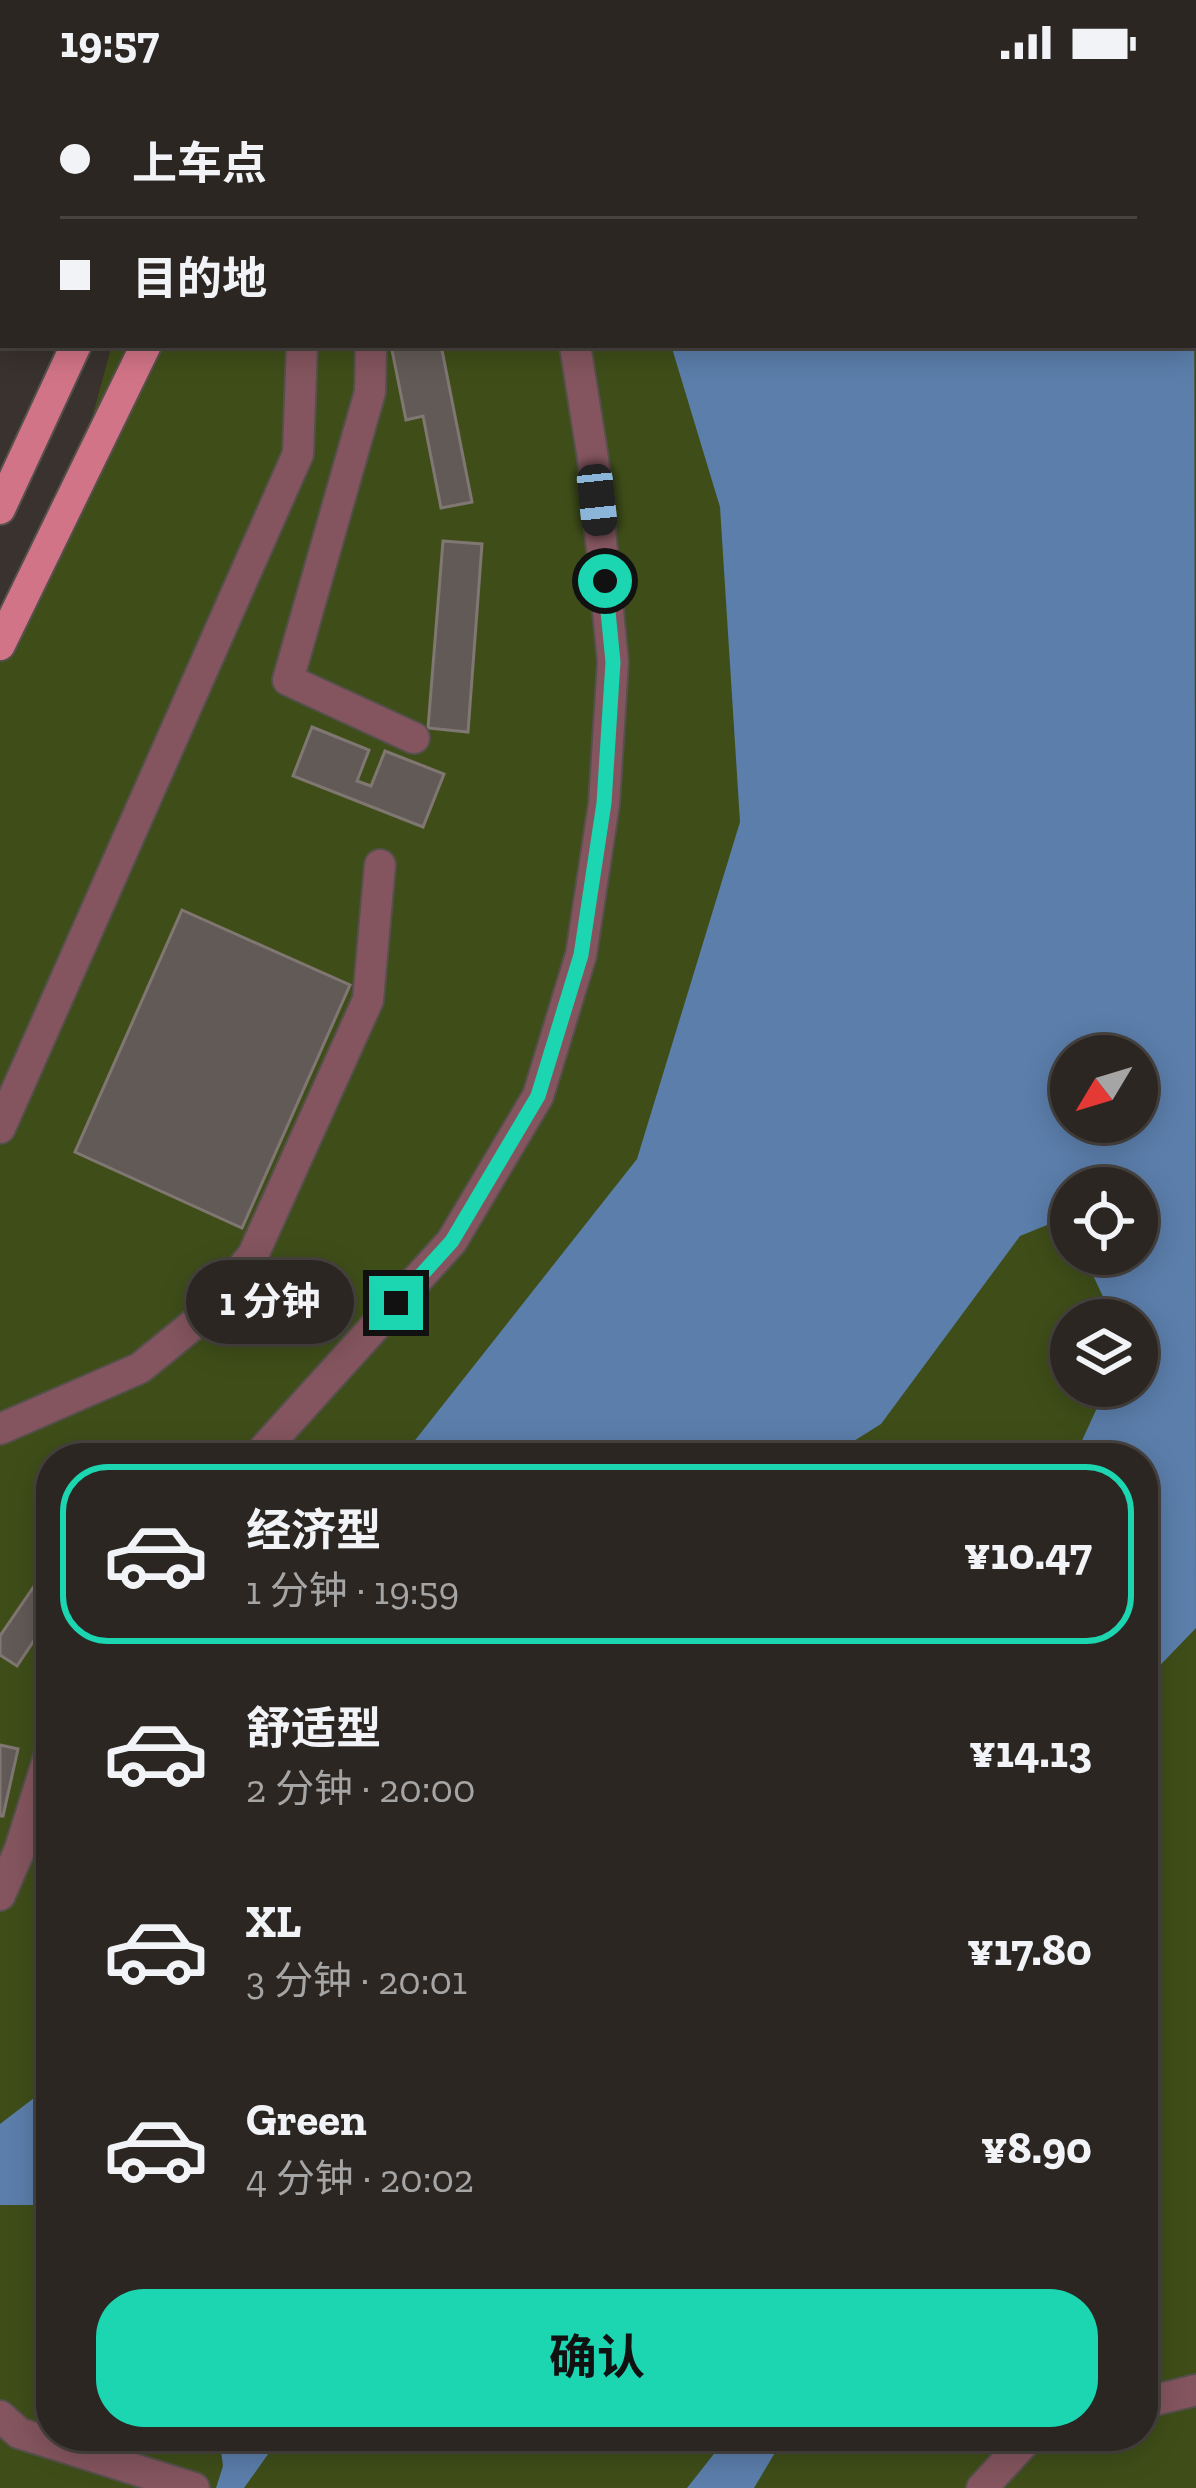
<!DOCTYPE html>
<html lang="zh">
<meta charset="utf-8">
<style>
:root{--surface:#2b2622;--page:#332e2a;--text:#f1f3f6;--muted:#a6a5a5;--line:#474340;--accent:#1cd5b1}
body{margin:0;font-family:"Zilla Slab","Noto Sans SC",serif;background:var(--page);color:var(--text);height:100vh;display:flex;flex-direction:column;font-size:45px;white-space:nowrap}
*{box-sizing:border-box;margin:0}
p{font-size:39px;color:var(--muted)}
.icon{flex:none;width:66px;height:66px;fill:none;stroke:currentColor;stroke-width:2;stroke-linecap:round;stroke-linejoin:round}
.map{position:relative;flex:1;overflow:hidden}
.side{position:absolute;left:36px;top:1359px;width:1122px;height:1008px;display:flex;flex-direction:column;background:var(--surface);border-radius:48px;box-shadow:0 6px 30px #0003,0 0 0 3px var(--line)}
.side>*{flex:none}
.top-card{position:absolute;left:0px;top:0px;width:1197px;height:264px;box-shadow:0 6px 30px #0003,0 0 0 3px var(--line);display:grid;align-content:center;height:264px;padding:0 60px;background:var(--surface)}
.needle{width:78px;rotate:232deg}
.tools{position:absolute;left:1050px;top:951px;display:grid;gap:24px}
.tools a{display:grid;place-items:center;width:108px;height:108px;border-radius:50%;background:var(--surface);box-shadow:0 6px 30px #0003,0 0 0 3px var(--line);font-size:60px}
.end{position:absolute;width:54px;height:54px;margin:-27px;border:15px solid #1cd5b1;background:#111;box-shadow:0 0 0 6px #111}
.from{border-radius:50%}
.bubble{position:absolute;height:84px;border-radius:42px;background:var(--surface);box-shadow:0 6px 30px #0003,0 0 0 3px var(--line);font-size:39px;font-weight:700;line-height:84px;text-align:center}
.car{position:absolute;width:36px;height:72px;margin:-36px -18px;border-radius:15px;box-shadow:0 0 9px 3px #0007;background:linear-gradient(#222 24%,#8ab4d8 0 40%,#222 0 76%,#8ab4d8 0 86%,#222 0)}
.top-card b{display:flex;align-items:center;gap:42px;height:114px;font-size:45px}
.top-card b+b{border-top:3px solid var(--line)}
.top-card i{width:30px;height:30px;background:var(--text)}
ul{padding:21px 0 0;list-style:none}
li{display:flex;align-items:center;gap:36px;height:180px;margin:0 24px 18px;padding:0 36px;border:6px solid transparent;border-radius:48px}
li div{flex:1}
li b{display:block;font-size:45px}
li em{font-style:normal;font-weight:700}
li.current{border-color:var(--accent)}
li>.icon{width:108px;height:108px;stroke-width:1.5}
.cta{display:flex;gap:24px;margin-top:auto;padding:24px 60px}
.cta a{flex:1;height:138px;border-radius:48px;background:var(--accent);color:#111;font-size:48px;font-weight:700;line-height:138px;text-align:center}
.status{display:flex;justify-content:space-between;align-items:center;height:84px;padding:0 60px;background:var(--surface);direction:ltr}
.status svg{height:33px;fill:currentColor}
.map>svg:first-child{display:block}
.green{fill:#3f4e19;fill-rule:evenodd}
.water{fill:#5b7eab;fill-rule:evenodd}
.building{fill:#625a56;stroke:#807773;stroke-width:3}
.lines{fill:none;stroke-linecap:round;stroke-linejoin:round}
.minor-casing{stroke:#56504c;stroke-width:34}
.major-casing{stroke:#56504c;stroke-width:34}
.minor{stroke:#84555e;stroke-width:30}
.major{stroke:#d27487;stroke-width:30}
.route{stroke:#1cd5b1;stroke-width:15}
</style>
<div class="status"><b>19:57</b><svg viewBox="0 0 49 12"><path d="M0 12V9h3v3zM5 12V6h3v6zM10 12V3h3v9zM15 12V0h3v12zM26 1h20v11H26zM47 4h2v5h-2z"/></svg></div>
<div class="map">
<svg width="1196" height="2404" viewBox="0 0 1196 2404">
<rect width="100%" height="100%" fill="#39322e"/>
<path class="green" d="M112,0H1196V2404H0V526L83,367L112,261H1194V3ZM1071,972H1137V1038H1071ZM1071,1104H1137V1170H1071ZM1071,1236H1137V1302H1071ZM51,1374H1143V2352H51Z"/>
<g class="water">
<polygon points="657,0 1157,0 1158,3 657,3"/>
<path d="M1194,43L1196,1544L1143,1599V1374H1074L1107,1302H1137V1236H1114L1083,1170H1137V1104H1071V1154L1057,1137L1020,1152L881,1340L827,1374H401L637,1075L740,738L720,423L671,261H1194ZM1071,972H1137V1038H1071Z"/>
<polygon points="51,2001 51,2121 0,2121 0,2040"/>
<polygon points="219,2352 281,2352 244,2404 216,2404 223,2382"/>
<polygon points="722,2352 785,2352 754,2404 687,2404 717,2366"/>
</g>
<g class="building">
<polygon points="391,261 441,261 472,418 441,424 423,332 406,336"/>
<polygon points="443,457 482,460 468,648 428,644"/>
<polygon points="312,643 369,666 357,697 371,702 385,667 444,690 423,743 293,692"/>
<polygon points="182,826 350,901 242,1144 75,1068"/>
<polygon points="50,1479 51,1531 17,1582 0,1571 0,1552"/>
<polygon points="0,1661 18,1665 3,1732 0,1732"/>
</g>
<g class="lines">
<g class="minor-casing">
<g id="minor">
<polyline points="262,0 263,3"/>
<polyline points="529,0 529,3"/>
<polyline points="371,261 370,308 288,596 414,654"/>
<polyline points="0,1044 298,370 302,261"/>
<polyline points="0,1345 140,1284 200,1235 253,1171 368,916 380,781"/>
<polyline points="256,1374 452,1157 538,1012 581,871 604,720 613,578 593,375 575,261"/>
<polyline points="0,1811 20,1765 51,1666"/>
<polyline points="1143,2319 1196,2306"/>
<polyline points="0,2332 19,2349 194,2404"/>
<polyline points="982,2404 1030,2352"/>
</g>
</g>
<g class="major-casing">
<g id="major">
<polyline points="70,0 71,3"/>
<polyline points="145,0 145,3"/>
<polyline points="0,425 76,261"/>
<polyline points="0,561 146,261"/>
</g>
</g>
<use href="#minor" class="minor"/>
<use href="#major" class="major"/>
</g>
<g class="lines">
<polyline class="route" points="396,1219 452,1157 538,1012 581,871 604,719 613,578 605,497"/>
</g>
</svg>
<div class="tools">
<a><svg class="needle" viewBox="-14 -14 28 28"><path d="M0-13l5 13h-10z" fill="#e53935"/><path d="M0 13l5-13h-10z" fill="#a6a5a5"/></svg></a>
<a><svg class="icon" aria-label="locate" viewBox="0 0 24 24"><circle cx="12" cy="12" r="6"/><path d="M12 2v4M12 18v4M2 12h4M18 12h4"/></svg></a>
<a><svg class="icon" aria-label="layers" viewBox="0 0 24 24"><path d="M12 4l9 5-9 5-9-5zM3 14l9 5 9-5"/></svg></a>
</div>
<i class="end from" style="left:605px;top:497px"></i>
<i class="end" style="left:396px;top:1219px"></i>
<div class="bubble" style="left:186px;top:1176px;width:168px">1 分钟</div>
<i class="car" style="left:597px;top:416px;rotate:174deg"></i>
<div class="top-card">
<b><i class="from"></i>上车点</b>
<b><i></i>目的地</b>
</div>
<section class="side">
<ul>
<li class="current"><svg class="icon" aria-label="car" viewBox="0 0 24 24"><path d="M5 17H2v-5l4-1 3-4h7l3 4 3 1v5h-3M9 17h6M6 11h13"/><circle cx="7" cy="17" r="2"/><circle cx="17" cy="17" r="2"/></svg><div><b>经济型</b><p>1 分钟 · 19:59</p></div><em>¥10.47</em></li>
<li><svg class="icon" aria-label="car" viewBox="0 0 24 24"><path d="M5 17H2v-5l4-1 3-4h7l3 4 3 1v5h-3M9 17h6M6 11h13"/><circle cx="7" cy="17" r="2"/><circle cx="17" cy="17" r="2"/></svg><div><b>舒适型</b><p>2 分钟 · 20:00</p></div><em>¥14.13</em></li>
<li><svg class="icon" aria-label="car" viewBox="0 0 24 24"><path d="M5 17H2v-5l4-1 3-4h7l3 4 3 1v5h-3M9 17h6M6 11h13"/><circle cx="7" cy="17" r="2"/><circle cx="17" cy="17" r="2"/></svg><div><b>XL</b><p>3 分钟 · 20:01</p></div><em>¥17.80</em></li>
<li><svg class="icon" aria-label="car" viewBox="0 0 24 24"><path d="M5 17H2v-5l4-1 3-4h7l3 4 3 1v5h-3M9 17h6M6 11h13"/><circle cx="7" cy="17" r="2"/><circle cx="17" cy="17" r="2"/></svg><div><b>Green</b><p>4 分钟 · 20:02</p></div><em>¥8.90</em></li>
</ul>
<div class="cta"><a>确认</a></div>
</section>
</div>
